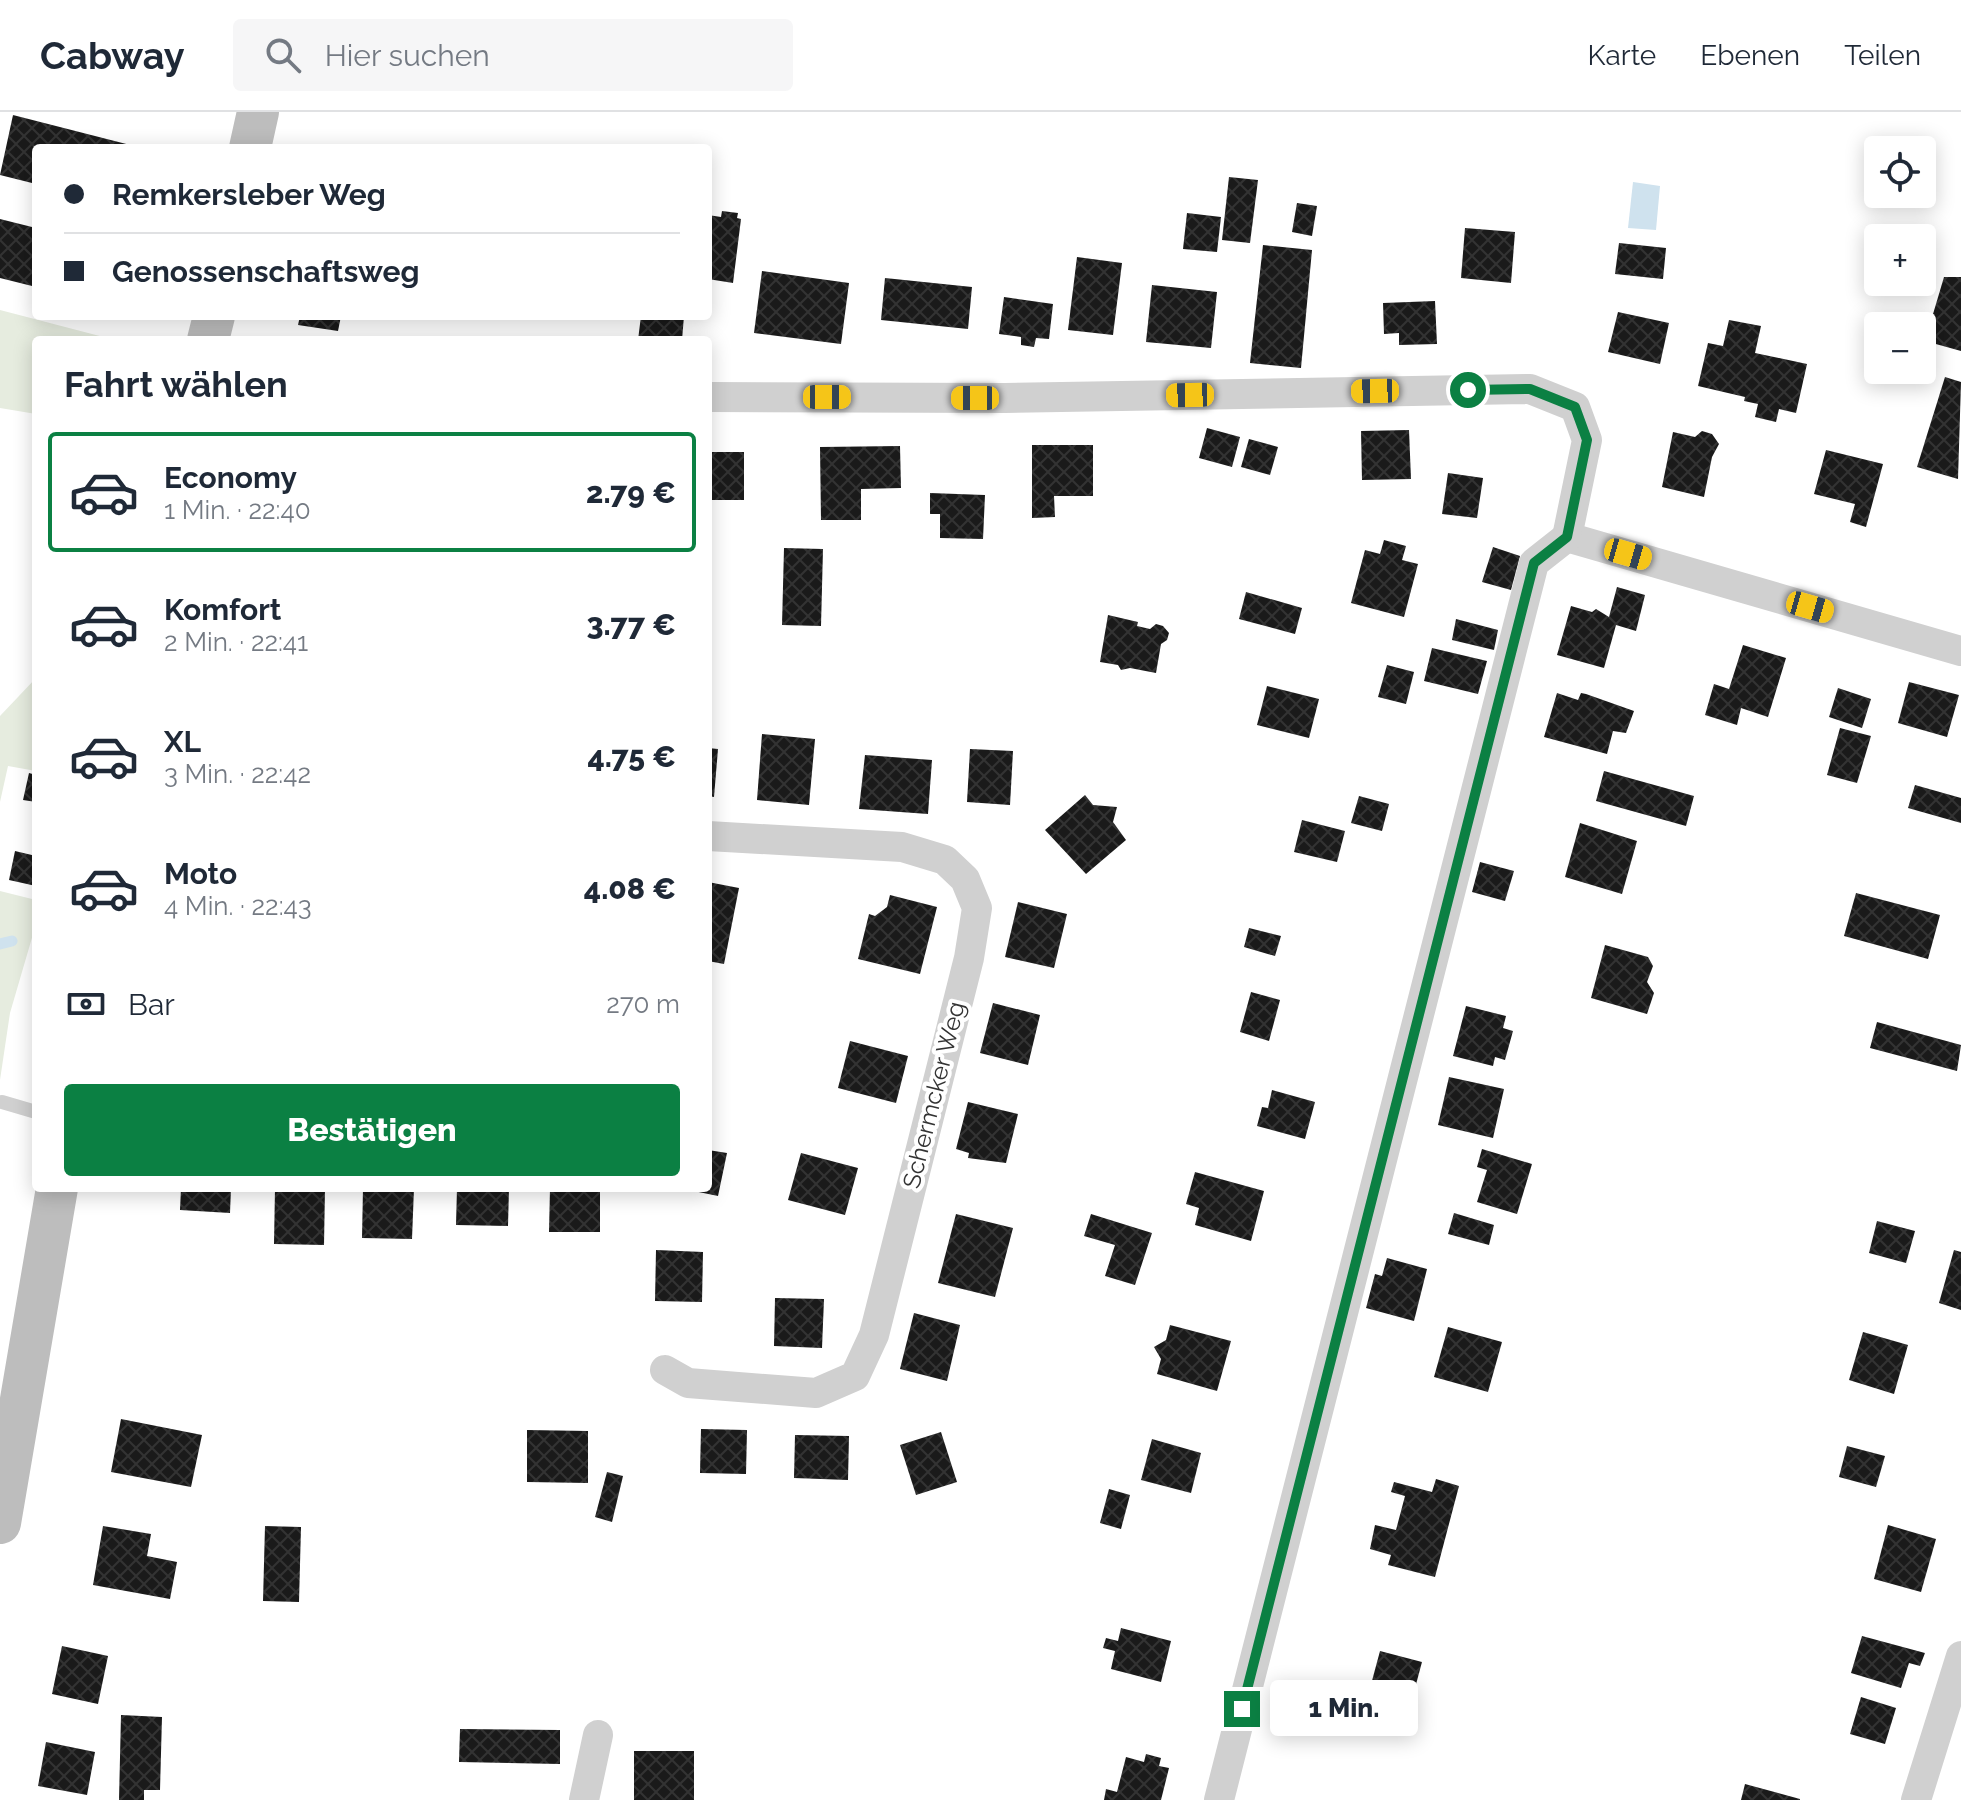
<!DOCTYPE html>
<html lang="de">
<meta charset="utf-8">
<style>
:root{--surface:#fff;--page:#f6f6f7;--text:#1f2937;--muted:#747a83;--line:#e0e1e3;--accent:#0b8043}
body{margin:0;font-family:Raleway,sans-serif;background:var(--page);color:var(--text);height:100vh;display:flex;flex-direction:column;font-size:30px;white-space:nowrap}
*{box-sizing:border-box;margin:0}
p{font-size:26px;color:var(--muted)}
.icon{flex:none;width:44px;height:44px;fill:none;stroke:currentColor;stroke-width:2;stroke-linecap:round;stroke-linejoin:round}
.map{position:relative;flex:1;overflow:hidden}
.details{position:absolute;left:32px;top:224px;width:680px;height:856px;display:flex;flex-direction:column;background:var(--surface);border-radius:8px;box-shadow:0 4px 20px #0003}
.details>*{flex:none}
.banner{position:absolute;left:32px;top:32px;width:680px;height:176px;border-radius:8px;box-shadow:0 4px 20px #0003;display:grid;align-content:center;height:176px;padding:0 32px;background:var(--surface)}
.buttons{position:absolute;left:1864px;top:24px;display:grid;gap:16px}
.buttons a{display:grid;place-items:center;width:72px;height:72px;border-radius:8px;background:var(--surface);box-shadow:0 4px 20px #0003;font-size:40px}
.end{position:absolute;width:36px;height:36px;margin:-18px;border:10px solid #0b8043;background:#fff;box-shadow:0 0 0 4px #fff}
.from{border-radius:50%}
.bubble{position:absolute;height:56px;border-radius:8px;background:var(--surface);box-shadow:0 4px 20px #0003;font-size:26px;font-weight:800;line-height:56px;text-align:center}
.car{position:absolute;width:24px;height:48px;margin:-24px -12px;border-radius:10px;box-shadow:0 0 6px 2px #0007;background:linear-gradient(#f5c518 24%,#345 0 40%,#f5c518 0 76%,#345 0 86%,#f5c518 0)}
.banner b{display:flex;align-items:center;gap:28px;height:76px;font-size:30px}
.banner b+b{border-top:2px solid var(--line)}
.banner i{width:20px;height:20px;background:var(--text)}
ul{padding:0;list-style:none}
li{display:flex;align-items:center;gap:24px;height:120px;margin:0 16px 12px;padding:0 16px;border:4px solid transparent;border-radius:8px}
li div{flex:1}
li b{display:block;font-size:30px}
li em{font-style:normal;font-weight:800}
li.current{border-color:var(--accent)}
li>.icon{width:72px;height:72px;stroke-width:1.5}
h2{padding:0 32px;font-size:36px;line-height:96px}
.pay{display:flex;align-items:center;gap:20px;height:88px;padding:0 32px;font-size:30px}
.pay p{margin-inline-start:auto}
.cta{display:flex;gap:16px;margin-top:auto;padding:16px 32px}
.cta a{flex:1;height:92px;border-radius:8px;background:var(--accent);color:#fff;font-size:32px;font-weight:800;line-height:92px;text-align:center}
header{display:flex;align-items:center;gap:48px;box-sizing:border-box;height:112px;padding:0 40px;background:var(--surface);border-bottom:2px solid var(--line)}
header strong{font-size:38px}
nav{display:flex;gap:44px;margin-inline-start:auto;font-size:28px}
.search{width:560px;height:72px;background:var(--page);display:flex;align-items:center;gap:20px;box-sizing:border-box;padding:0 28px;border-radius:8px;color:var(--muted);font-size:30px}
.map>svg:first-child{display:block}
.grass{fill:#e6ecdf}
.water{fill:#cfe2ee}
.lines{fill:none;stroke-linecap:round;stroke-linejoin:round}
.stream{stroke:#cfe2ee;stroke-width:11}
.building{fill:url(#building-cross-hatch)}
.lane{stroke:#d0d0d0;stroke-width:14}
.street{stroke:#d0d0d0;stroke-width:30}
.secondary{stroke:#bdbdbd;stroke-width:42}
.route{stroke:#0b8043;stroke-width:10}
.labels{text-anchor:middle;stroke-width:8;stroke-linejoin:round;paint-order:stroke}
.street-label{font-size:24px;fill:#333;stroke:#fff}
</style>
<header>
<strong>Cabway</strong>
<div class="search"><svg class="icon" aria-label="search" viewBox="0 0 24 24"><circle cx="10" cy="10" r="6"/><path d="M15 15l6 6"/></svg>Hier suchen</div>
<nav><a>Karte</a><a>Ebenen</a><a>Teilen</a></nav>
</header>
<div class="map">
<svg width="1961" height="1688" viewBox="0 0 1961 1688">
<defs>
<pattern id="building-cross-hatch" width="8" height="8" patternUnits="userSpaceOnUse" patternTransform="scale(2)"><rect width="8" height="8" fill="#1a1a1a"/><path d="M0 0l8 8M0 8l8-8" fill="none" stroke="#333"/></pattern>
</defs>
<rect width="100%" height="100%" fill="#fff"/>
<g class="grass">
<polygon points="0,198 115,228 36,228 36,302 0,296"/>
<polygon points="36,566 36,659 8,654 0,690 0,604"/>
<polygon points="0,779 36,788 36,812 10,901 0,968"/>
</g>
<polygon class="water" points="1633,70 1660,74 1656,118 1628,116"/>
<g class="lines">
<polyline class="stream" points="0,832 12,829"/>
</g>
<g class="building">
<polygon points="13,3 138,35 137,36 36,36 36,72 0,63"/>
<polygon points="1229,65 1258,68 1250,131 1222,128"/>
<polygon points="1297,91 1317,94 1312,124 1292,120"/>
<polygon points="722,99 738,101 737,106 741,107 733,171 708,167 708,103 721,105"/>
<polygon points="1187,101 1221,105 1217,140 1183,137"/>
<polygon points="0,107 36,116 36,175 0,166"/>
<polygon points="1465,116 1515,120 1511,171 1461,166"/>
<polygon points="1619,131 1666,136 1663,167 1615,162"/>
<polygon points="1263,133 1312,138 1301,256 1250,251"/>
<polygon points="1077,145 1122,151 1113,223 1068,218"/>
<polygon points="762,159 849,171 841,232 754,221"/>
<polygon points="1944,165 1961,165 1961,239 1925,229"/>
<polygon points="885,166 972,175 968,217 881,208"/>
<polygon points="1152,173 1217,180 1211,236 1146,230"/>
<polygon points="1004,185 1053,192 1049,227 1036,226 1034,235 1021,233 1021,225 999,222"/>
<polygon points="1435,189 1437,232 1399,233 1399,221 1384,222 1383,191"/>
<polygon points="1618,200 1669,211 1660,252 1608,240"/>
<polygon points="300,204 341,204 338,219 298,213"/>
<polygon points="641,204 684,204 682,228 638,228"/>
<polygon points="1729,208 1761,214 1755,241 1807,252 1796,301 1779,297 1776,310 1755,305 1758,292 1744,289 1745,285 1698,274 1708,231 1723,234"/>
<polygon points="1945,265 1961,270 1958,367 1917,355"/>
<polygon points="1207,316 1240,325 1232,355 1199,346"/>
<polygon points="1409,318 1411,367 1362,368 1361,319"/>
<polygon points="1702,319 1712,322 1719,332 1712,345 1704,385 1662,375 1673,320 1695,325"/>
<polygon points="1249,327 1278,335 1270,363 1241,355"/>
<polygon points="1032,333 1093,333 1093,384 1054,384 1055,405 1032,406"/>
<polygon points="900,334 901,376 861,377 861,408 821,408 820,335"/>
<polygon points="1826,338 1883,352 1866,415 1850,410 1855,392 1814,382"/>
<rect x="708" y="340" width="36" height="48"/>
<polygon points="1448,361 1483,366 1477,406 1442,402"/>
<polygon points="930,381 985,383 983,427 940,426 940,402 930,402"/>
<polygon points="1384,428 1406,434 1402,448 1418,452 1404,505 1351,491 1365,438 1380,442"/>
<polygon points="1493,435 1520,444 1511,478 1482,470"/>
<polygon points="784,436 823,437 821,514 782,513"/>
<polygon points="1617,475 1645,483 1636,519 1616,513 1604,556 1557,543 1571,494 1592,500 1596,497 1609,505"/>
<polygon points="1246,480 1302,496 1295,522 1239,507"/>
<polygon points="1108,503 1138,510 1137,514 1150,517 1156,512 1163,514 1169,521 1167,528 1161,532 1156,561 1130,556 1121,558 1118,553 1100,550"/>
<polygon points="1456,507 1498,518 1494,538 1452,528"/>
<polygon points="1743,533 1786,546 1768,605 1741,596 1737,613 1705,603 1714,572 1729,577"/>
<polygon points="1432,536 1487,549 1478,582 1424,569"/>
<polygon points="1387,553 1414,560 1406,592 1378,585"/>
<polygon points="1909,570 1959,583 1947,625 1898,611"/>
<polygon points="1267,574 1319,587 1309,626 1257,613"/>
<polygon points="1838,576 1871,587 1862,616 1829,605"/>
<polygon points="1557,581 1578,588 1581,581 1586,582 1634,599 1626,621 1613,619 1607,642 1544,625"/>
<polygon points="1840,616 1871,624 1857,671 1827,663"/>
<polygon points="762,622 815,627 809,693 757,688"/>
<polygon points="708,636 718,637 714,685 708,684"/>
<polygon points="970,637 1013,639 1010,693 967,690"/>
<polygon points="865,643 932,648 928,702 859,697"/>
<polygon points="1604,659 1694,684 1686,714 1596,689"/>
<polygon points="29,661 36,663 36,690 23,688"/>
<polygon points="1915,673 1961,686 1961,711 1908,696"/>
<polygon points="1085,683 1093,693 1117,695 1113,710 1126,728 1086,762 1045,718"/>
<polygon points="1359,684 1389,692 1382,719 1351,711"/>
<polygon points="1302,708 1345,719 1337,750 1294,740"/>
<polygon points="1580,711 1637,729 1622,782 1565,765"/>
<polygon points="15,739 36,744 36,774 9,768"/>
<polygon points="1480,750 1514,759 1505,789 1472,780"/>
<polygon points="708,770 739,776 724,852 708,849"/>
<polygon points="1856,781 1940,803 1928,847 1844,824"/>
<polygon points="890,783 937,795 920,862 858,847 869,802 875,804 887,795"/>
<polygon points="1018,790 1067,802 1054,856 1005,845"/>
<polygon points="1249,816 1281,824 1275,844 1244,835"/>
<polygon points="1605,833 1648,845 1653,854 1647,870 1654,881 1647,902 1591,886"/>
<polygon points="1251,880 1280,888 1269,929 1240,920"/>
<polygon points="993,891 1040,903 1028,953 980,941"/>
<polygon points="1466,894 1506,904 1503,916 1513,919 1505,948 1495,945 1493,954 1453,944"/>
<polygon points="1877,910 1961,933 1957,959 1870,936"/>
<polygon points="850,929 908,944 896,991 838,976"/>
<polygon points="1449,965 1504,977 1493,1026 1438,1013"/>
<polygon points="1272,978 1315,990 1305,1027 1257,1014 1262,995 1268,996"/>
<polygon points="968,990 1018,1002 1006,1051 968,1046 969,1041 956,1037"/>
<polygon points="1482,1037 1532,1052 1517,1102 1477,1090 1487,1058 1477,1055"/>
<polygon points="708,1038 727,1041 718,1084 684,1077 708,1076"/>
<polygon points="801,1041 858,1056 845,1103 788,1088"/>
<polygon points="1195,1060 1264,1079 1251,1129 1195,1113 1199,1096 1186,1092"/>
<polygon points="181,1076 231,1076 230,1101 180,1098"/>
<polygon points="275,1076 325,1076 324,1133 274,1132"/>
<polygon points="363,1076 414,1076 412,1127 362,1126"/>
<polygon points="457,1076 509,1076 508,1114 456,1113"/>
<polygon points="550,1076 600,1076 600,1120 549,1120"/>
<polygon points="1454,1101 1494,1113 1489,1133 1448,1122"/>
<polygon points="956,1102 1013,1116 995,1185 938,1171"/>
<polygon points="1091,1102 1152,1121 1135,1173 1105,1164 1115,1133 1084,1124"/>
<polygon points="1877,1109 1915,1119 1906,1151 1869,1141"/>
<polygon points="656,1138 703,1140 702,1190 655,1189"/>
<polygon points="1954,1138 1961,1140 1961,1198 1939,1191"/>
<polygon points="1387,1146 1427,1157 1414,1209 1366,1196 1375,1162 1382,1164"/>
<polygon points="775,1186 824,1187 822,1236 774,1234"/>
<polygon points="914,1201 960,1213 947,1269 900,1257"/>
<polygon points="1170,1213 1231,1229 1217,1279 1157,1262 1161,1247 1154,1235 1166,1228"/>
<polygon points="1448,1215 1502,1230 1488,1280 1434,1265"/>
<polygon points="1863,1220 1908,1233 1894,1282 1849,1268"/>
<polygon points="121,1307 202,1323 191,1375 111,1360"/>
<polygon points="701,1317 747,1318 746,1362 700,1361"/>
<polygon points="527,1318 588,1319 588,1371 527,1370"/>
<polygon points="941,1320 957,1370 916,1383 900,1333"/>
<polygon points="795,1323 849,1324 848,1368 794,1366"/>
<polygon points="1152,1327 1201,1341 1191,1381 1141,1368"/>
<polygon points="1847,1334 1885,1344 1876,1375 1839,1365"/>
<polygon points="607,1360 623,1364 612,1410 595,1405"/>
<polygon points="1436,1367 1459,1374 1435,1465 1388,1453 1391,1443 1370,1437 1375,1413 1396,1418 1405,1384 1391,1380 1394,1370 1432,1380"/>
<polygon points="1109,1377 1130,1383 1121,1417 1100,1411"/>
<polygon points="1888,1413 1936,1427 1921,1480 1874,1467"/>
<polygon points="103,1414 151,1422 147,1444 177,1450 170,1487 93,1473"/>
<polygon points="265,1414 301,1415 299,1490 263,1489"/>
<polygon points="1121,1516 1171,1529 1161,1570 1111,1557 1115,1539 1103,1536 1106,1526 1118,1529"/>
<polygon points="1862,1524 1925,1541 1920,1554 1909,1551 1901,1576 1851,1561"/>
<polygon points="62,1534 108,1544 98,1592 52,1582"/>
<polygon points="1380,1539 1422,1550 1411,1591 1369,1580"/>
<polygon points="1861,1585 1896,1596 1885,1632 1850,1622"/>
<polygon points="121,1603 162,1605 160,1678 144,1678 144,1688 119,1688"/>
<polygon points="460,1617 560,1618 560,1652 459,1650"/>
<polygon points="46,1630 95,1640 87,1683 38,1674"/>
<rect x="634" y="1639" width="60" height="49"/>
<polygon points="1146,1642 1161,1646 1159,1654 1169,1656 1161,1688 1104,1688 1106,1677 1117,1680 1126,1645 1144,1650"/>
<polygon points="1745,1672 1800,1687 1800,1688 1741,1688"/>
</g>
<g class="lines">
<polyline class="lane" points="2,990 36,1000"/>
<g class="street">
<polyline points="708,285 1005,286 1530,277 1575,295 1587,328 1567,425"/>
<polyline points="1567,425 1961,539"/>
<polyline points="665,1258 688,1271 816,1281 855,1264 874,1223 969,846 977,796 965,767 945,748 902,735 708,724"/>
<polyline points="584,1688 598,1623"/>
<polyline points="1219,1688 1534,451 1567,425"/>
<polyline points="1916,1688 1961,1544"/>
</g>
<g class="secondary">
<polyline points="250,36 258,0"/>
<polyline points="208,228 214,204"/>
<polyline points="0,1411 57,1076"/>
</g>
</g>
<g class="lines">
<polyline class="route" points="1242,1597 1534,451 1567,425 1587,328 1575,295 1530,277 1468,278"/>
</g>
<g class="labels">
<g class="street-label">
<text transform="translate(934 983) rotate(-76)" y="8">Schermcker Weg</text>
</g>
</g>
</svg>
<div class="buttons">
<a><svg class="icon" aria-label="locate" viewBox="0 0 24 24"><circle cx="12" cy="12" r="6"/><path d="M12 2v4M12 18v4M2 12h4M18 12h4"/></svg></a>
<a>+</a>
<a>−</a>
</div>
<i class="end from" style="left:1468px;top:278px"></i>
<i class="end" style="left:1242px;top:1597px"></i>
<div class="bubble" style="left:1270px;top:1568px;width:148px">1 Min.</div>
<i class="car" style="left:1375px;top:279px;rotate:269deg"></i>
<i class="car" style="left:1190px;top:283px;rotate:269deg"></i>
<i class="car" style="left:827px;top:285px;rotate:90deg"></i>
<i class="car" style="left:975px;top:286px;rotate:270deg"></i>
<i class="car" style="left:1628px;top:442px;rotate:106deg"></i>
<i class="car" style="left:1810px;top:495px;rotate:106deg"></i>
<div class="banner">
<b><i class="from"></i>Remkersleber Weg</b>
<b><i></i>Genossenschaftsweg</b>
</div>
<section class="details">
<h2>Fahrt wählen</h2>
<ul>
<li class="current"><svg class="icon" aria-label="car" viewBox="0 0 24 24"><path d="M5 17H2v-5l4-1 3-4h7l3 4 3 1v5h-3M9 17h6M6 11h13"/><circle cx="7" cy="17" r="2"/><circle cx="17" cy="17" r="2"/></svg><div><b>Economy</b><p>1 Min. · 22:40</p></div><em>2.79 €</em></li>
<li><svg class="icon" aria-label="car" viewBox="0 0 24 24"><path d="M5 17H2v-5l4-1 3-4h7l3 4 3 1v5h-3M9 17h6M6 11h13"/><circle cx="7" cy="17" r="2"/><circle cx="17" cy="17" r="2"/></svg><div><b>Komfort</b><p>2 Min. · 22:41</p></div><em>3.77 €</em></li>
<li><svg class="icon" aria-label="car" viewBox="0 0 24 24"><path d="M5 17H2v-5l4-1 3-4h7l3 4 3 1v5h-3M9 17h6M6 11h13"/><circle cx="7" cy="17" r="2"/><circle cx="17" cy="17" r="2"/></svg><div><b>XL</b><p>3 Min. · 22:42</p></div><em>4.75 €</em></li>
<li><svg class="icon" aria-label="car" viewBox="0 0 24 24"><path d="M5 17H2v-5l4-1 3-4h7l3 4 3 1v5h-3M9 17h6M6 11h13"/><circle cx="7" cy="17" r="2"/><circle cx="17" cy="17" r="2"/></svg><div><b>Moto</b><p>4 Min. · 22:43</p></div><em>4.08 €</em></li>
</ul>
<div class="pay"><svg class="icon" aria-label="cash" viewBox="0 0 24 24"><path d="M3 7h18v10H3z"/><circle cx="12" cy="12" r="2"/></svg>Bar<p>270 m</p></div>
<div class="cta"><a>Bestätigen</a></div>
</section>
</div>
